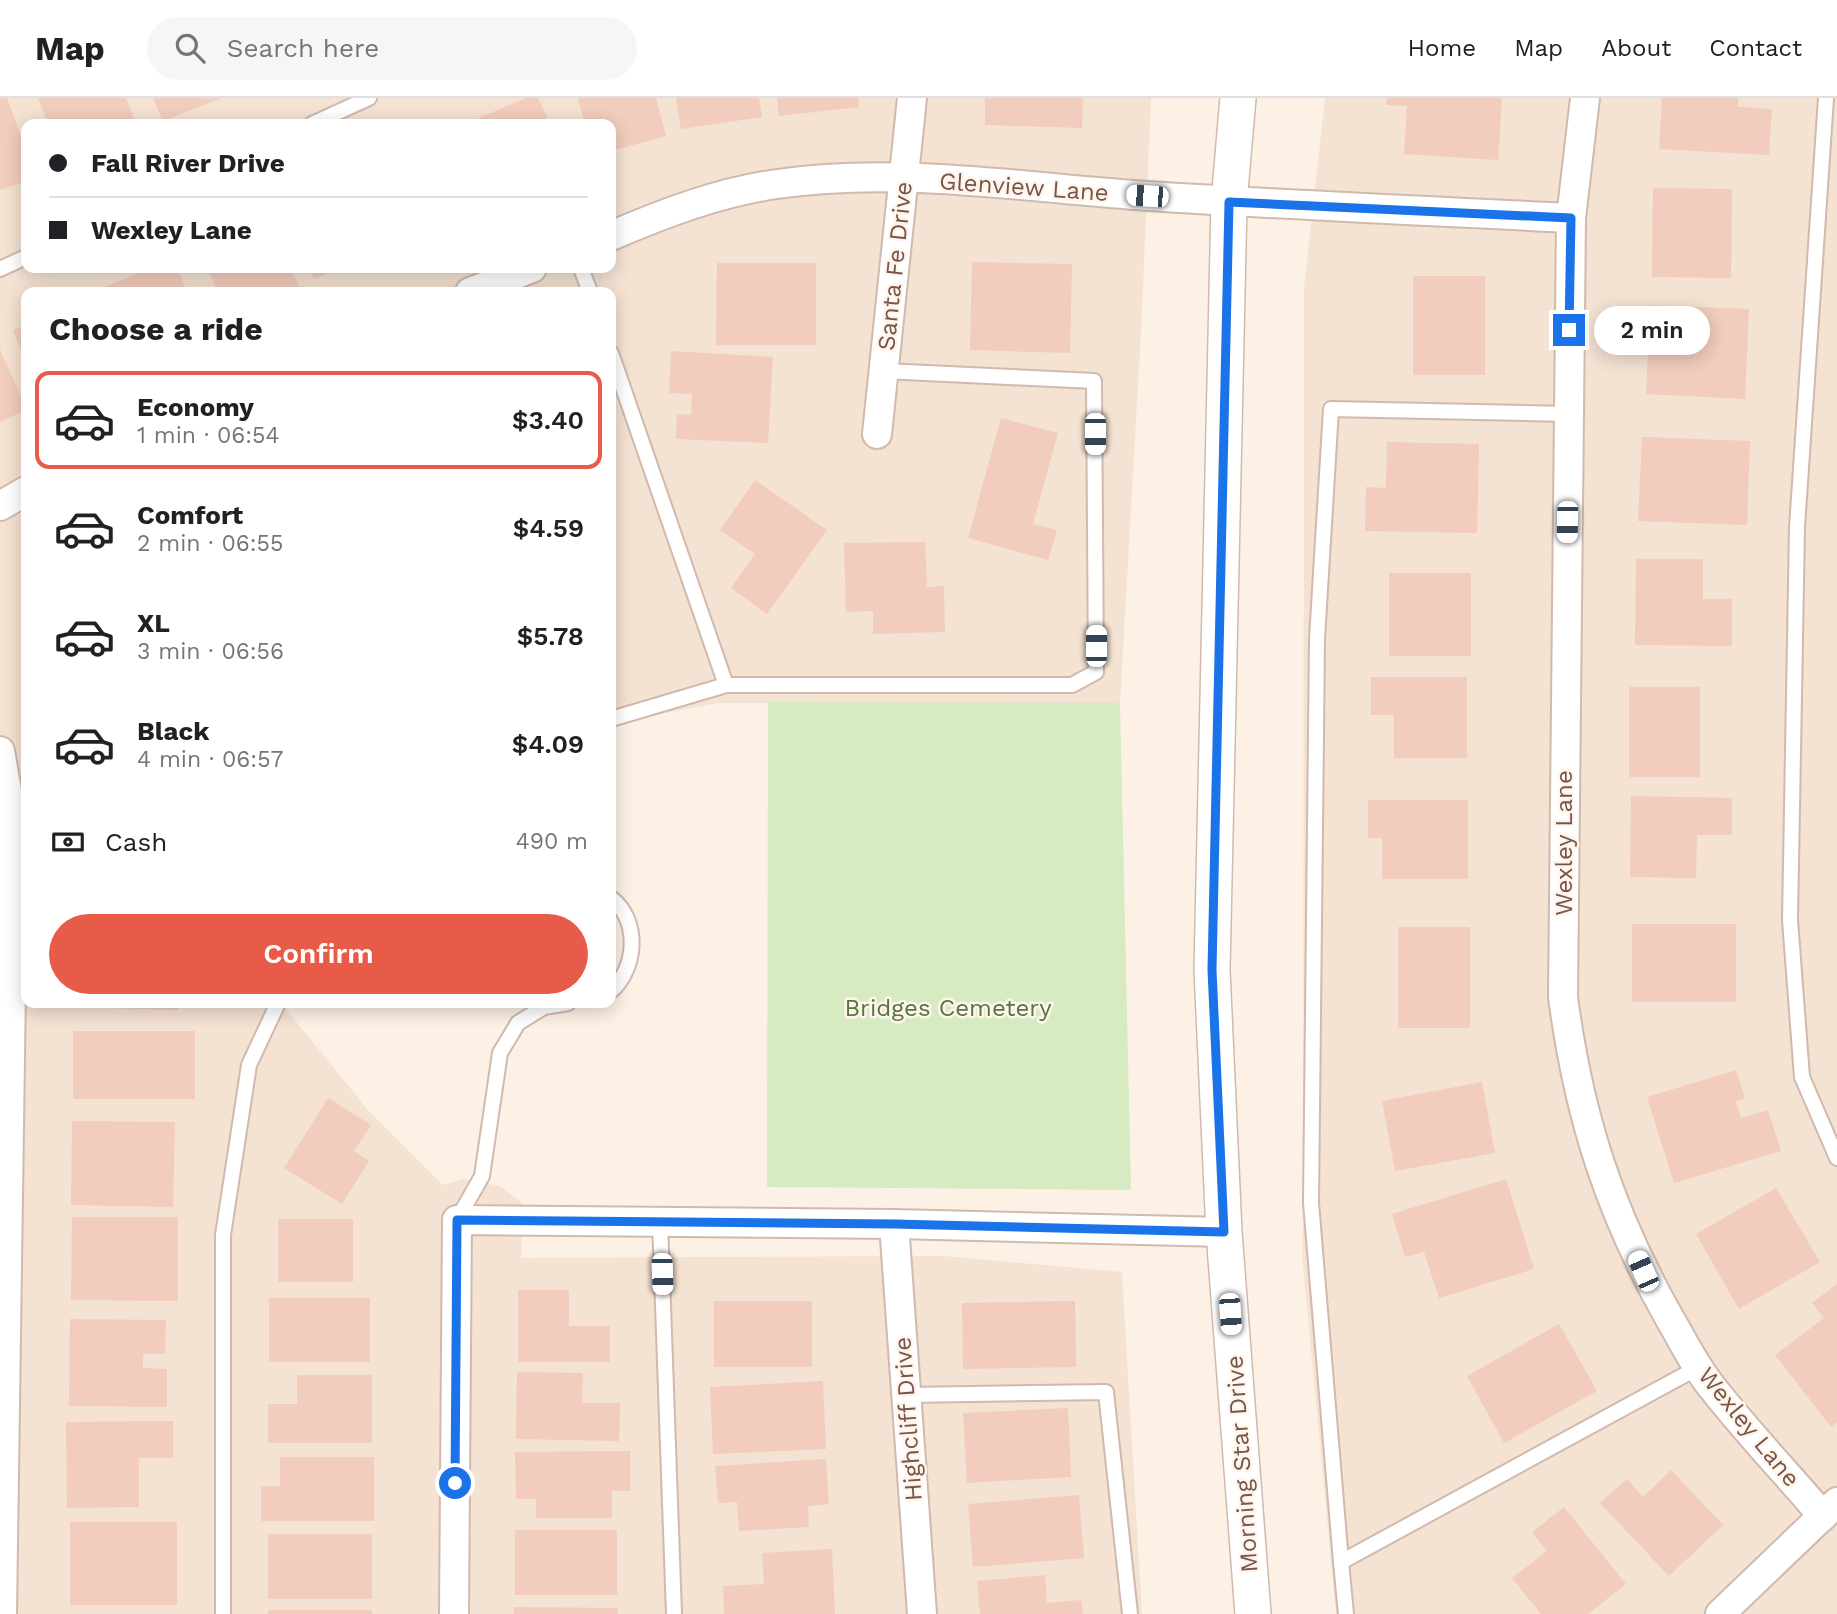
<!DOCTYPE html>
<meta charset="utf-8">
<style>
:root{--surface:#fff;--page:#f6f6f6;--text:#202124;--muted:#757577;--line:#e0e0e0;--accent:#e85b49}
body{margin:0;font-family:"Work Sans",sans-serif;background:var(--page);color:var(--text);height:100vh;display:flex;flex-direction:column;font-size:26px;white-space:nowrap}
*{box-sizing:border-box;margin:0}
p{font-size:23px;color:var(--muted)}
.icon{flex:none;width:38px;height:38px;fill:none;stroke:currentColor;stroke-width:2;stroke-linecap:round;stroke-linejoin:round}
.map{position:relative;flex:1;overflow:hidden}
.side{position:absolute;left:21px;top:189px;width:595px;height:721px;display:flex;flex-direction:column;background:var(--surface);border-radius:14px;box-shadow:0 4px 18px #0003}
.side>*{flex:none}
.banner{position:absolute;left:21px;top:21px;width:595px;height:154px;border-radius:14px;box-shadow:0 4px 18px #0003;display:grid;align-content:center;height:154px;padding:0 28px;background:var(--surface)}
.end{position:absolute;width:32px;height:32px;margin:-16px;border:9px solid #1a73e8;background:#fff;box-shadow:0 0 0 4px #fff}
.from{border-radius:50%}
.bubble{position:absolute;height:49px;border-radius:24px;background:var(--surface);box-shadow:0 4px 18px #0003;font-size:23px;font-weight:600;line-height:49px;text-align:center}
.car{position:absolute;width:21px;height:42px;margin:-21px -10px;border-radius:9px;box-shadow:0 0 5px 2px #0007;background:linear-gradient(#fff 24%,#345 0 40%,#fff 0 76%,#345 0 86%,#fff 0)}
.banner b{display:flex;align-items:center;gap:24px;height:66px;font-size:26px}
.banner b+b{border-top:2px solid var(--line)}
.banner i{width:18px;height:18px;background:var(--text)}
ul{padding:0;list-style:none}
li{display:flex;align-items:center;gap:21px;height:98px;margin:0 14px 10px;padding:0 14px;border:4px solid transparent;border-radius:14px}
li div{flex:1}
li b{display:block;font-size:26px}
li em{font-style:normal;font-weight:600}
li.on{border-color:var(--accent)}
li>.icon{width:63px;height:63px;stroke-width:1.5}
h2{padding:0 28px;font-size:32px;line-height:84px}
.pay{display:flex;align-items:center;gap:18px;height:77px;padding:0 28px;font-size:26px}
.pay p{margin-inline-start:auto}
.action{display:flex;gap:14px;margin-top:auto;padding:14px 28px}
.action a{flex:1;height:80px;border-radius:42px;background:var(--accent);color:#fff;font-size:28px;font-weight:600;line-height:80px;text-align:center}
header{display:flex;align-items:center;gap:42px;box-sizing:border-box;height:98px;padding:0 35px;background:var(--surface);border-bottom:2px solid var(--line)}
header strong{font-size:33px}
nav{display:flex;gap:38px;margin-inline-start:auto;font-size:24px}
.search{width:490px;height:63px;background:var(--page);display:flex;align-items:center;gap:18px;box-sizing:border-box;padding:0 24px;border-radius:38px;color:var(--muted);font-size:26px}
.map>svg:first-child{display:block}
.residential{fill:#f4e2d3;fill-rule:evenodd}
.green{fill:#d7ebc3}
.building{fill:#f2ccbc}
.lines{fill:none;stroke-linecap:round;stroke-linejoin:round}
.service-casing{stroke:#d0baae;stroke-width:18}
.minor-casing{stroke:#d0baae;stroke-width:32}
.tertiary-casing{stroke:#d0baae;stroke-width:38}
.service{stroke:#fff;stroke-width:14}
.minor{stroke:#fff;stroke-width:28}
.tertiary{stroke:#fff;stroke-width:35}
.route{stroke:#1a73e8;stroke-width:9}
.labels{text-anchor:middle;stroke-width:5;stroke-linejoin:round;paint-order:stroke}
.street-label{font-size:24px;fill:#76554a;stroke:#fff5ec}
.park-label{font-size:24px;fill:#55763f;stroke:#fff5ec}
</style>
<header>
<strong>Map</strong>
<div class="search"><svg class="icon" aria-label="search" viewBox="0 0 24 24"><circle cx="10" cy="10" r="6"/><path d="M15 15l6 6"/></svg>Search here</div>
<nav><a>Home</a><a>Map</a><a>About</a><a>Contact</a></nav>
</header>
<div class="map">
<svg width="1837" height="1516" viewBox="0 0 1837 1516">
<rect width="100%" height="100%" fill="#fdf1e5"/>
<g class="residential">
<path d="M0,0H1151L1141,235L1120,605H718L639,620L611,630V194H26V905H289L286,911L368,1012L443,1087L463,1081L500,1088L522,1105L521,1160L943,1158L1122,1174L1142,1516H0ZM26,26H611V170H26Z"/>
<polygon points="1325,0 1837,0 1837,1516 1336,1516 1303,1167 1304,190"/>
</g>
<polygon class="green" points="768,604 1120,605 1131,1092 767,1089"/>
<g class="building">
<polygon points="0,0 7,0 26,52 26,83 0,92"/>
<polygon points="38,0 126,0 136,26 48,26"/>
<polygon points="153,0 221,0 163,23"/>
<polygon points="526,0 538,0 550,26 465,26"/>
<polygon points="578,0 656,0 666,38 611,53 611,26 585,26"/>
<polygon points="676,0 759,0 762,19 681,31"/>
<polygon points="777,0 858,0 859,9 779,18"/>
<polygon points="985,0 1083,0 1082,30 985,27"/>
<polygon points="1387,0 1502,0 1498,62 1404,56 1407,8 1386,7"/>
<polygon points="1662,0 1738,0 1738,9 1772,11 1769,57 1659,51"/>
<polygon points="1653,90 1732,91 1731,180 1652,179"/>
<polygon points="972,164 1072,166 1070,255 970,252"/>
<polygon points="717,165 816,165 816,247 716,247"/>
<polygon points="150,170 177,170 187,194 102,194 100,191"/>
<polygon points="207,170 291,170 300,190 291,194 218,194"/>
<polygon points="309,170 341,170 314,181"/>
<rect x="1413" y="178" width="72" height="99"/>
<polygon points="1650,207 1749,211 1745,301 1646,296"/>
<polygon points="26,227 26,265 13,232"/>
<polygon points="0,252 26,309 26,312 0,324"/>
<polygon points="671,253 773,259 768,345 676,341 677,316 691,317 692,296 669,295"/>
<polygon points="1001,320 1058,335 1033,426 1057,432 1048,462 968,440"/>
<polygon points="1642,339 1750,343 1747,427 1638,423"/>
<polygon points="1387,344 1479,346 1477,435 1365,433 1366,389 1386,390"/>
<polygon points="755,382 827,432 767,516 731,490 755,456 720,432"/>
<polygon points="925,444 927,489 944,488 945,534 873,536 873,513 846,514 844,445"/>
<polygon points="1636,461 1703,461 1703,501 1732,501 1732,548 1635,547"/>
<rect x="1389" y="475" width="82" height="83"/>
<polygon points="1371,579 1467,579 1467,660 1394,660 1394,617 1371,617"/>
<rect x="1629" y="589" width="71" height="90"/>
<polygon points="1631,698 1732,700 1732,737 1697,737 1696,780 1630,779"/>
<polygon points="1368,702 1468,702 1468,781 1382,781 1382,740 1368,740"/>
<rect x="1632" y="826" width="104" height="78"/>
<rect x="1398" y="829" width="72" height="101"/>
<polygon points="72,905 178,905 178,912 72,909"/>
<rect x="73" y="933" width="122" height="68"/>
<polygon points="1736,972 1745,1000 1736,1003 1741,1020 1768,1012 1781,1053 1674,1085 1647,999"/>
<polygon points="1482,984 1495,1055 1395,1073 1382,1003"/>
<polygon points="328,1000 371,1027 354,1053 369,1063 342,1106 284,1070"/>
<polygon points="72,1023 175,1024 173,1109 71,1107"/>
<polygon points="1506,1081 1534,1171 1439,1200 1424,1154 1405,1159 1392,1116"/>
<polygon points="1776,1090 1820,1164 1739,1211 1696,1136"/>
<polygon points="72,1119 178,1119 178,1203 71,1202"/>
<rect x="278" y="1121" width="75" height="63"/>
<polygon points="1837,1186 1837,1324 1831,1329 1775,1257 1824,1220 1812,1205"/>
<polygon points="518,1192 569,1192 569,1228 610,1228 610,1264 518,1264"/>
<rect x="269" y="1200" width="101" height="64"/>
<rect x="714" y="1203" width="98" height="66"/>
<polygon points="1075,1203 1076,1269 963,1271 962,1205"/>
<polygon points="70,1221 166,1222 165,1256 143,1256 143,1270 167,1271 167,1309 69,1308"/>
<polygon points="1559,1226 1597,1293 1504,1345 1467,1278"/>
<polygon points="517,1274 583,1275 582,1305 620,1305 619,1343 516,1341"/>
<polygon points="297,1277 372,1277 372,1345 268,1345 268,1306 297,1306"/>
<polygon points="823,1283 826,1351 713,1356 710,1289"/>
<polygon points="1068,1310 1071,1379 967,1385 963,1315"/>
<polygon points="173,1323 173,1360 139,1360 139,1409 67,1410 66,1324"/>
<polygon points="630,1353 630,1393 612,1393 612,1420 536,1420 536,1401 516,1401 515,1354"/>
<polygon points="280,1359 374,1359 374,1423 261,1423 261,1388 280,1388"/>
<polygon points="826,1361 829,1406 808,1408 809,1429 739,1433 737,1404 718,1405 715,1368"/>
<polygon points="1671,1372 1723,1427 1669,1478 1600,1405 1627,1381 1643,1399"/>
<polygon points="1079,1397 1084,1460 973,1469 968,1406"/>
<polygon points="1564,1409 1626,1486 1588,1516 1541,1516 1512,1480 1547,1453 1532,1434"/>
<rect x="70" y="1424" width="107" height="83"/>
<rect x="515" y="1432" width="102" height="65"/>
<rect x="268" y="1436" width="104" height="65"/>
<polygon points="832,1451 835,1516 724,1516 723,1488 764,1486 762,1455"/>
<polygon points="1045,1477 1047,1505 1081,1502 1083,1516 980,1516 977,1483"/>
<polygon points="514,1509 618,1510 618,1516 514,1516"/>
<rect x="268" y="1512" width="104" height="4"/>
</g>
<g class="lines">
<g class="service-casing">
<g id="service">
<polyline points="1826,0 1797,429 1790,822 1802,979 1837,1060"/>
<polyline points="312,26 369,0"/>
<polyline points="581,170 590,194"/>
<polyline points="0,171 26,159"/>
<polyline points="611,255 726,587"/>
<polyline points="611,621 726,587 1072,587 1096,574 1094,283 884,273"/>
<path d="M611,800C640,822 637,870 611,893"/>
<polyline points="457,1122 482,1078 500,955 518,925 544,909 568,905"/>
<polyline points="660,1123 674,1516"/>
<polyline points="906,1297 1106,1294 1130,1516"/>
<polyline points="1341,1464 1311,1105 1317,541 1331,311 1568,316"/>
<polyline points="223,1516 223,1137 249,967 278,905"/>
<polyline points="1346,1516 1341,1464 1699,1269"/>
</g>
</g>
<g class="minor-casing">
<g id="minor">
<path d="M1585,0L1571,120L1563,899C1579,1020 1610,1115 1670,1221C1684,1245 1697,1272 1715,1293C1749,1336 1787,1376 1823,1418"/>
<path d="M611,138C664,115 720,94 777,86C897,68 1027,90 1148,98C1289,107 1430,113 1571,120"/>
<polyline points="470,194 532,170"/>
<polyline points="877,336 912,0"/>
<polyline points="0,408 26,393"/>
<polyline points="0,653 9,704 12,820 2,1516"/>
<polyline points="894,1126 922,1516"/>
<polyline points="454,1516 457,1122 894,1126 1224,1134"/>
<polyline points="1720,1516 1837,1404"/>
</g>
</g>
<g class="tertiary-casing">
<polyline id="tertiary" points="1238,0 1229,104 1212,872 1224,1134 1253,1516"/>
</g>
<use href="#service" class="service"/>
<use href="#minor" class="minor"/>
<use href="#tertiary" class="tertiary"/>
</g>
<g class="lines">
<polyline class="route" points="455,1385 457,1122 894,1126 1224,1134 1212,872 1229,104 1571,120 1569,232"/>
</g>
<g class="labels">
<g class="street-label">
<text transform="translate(1024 89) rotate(4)" y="8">Glenview Lane</text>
<text transform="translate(895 168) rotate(-84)" y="8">Santa Fe Drive</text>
<text transform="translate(1564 745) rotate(-90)" y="8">Wexley Lane</text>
<text transform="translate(908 1321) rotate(-94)" y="8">Highcliff Drive</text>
<text transform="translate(1749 1329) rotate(51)" y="8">Wexley Lane</text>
<text transform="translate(1242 1366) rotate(-94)" y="8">Morning Star Drive</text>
</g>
<g class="park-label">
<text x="948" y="918">Bridges Cemetery</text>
</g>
</g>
</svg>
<i class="end from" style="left:455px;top:1385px"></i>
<i class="end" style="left:1569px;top:232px"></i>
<div class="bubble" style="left:1594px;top:208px;width:116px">2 min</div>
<i class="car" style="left:1147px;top:98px;rotate:274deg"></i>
<i class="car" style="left:1095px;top:336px;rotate:180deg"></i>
<i class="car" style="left:1567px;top:424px;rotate:181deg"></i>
<i class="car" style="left:1096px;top:548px;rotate:0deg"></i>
<i class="car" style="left:1643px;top:1173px;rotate:336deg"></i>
<i class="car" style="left:662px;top:1176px;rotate:178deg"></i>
<i class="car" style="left:1230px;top:1216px;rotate:176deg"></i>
<div class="banner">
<b><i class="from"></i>Fall River Drive</b>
<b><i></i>Wexley Lane</b>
</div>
<section class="side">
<h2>Choose a ride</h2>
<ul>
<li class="on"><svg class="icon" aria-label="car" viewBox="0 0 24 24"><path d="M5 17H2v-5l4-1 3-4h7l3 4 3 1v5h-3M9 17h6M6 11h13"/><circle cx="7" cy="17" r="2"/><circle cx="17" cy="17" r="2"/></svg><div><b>Economy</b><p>1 min · 06:54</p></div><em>$3.40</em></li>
<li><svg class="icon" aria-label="car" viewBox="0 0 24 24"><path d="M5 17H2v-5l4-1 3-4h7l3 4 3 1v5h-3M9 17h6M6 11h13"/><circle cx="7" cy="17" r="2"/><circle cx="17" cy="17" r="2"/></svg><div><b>Comfort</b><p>2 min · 06:55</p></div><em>$4.59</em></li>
<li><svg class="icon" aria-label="car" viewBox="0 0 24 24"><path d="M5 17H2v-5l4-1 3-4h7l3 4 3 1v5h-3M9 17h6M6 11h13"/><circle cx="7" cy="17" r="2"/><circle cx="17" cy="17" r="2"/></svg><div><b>XL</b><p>3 min · 06:56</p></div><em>$5.78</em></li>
<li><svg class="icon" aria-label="car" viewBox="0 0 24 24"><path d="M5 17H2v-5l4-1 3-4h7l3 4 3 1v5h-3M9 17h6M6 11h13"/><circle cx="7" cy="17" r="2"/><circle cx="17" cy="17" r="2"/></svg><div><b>Black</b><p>4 min · 06:57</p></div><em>$4.09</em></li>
</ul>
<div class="pay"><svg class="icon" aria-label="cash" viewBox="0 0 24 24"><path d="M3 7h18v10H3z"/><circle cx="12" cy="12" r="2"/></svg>Cash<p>490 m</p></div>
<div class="action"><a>Confirm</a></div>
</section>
</div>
